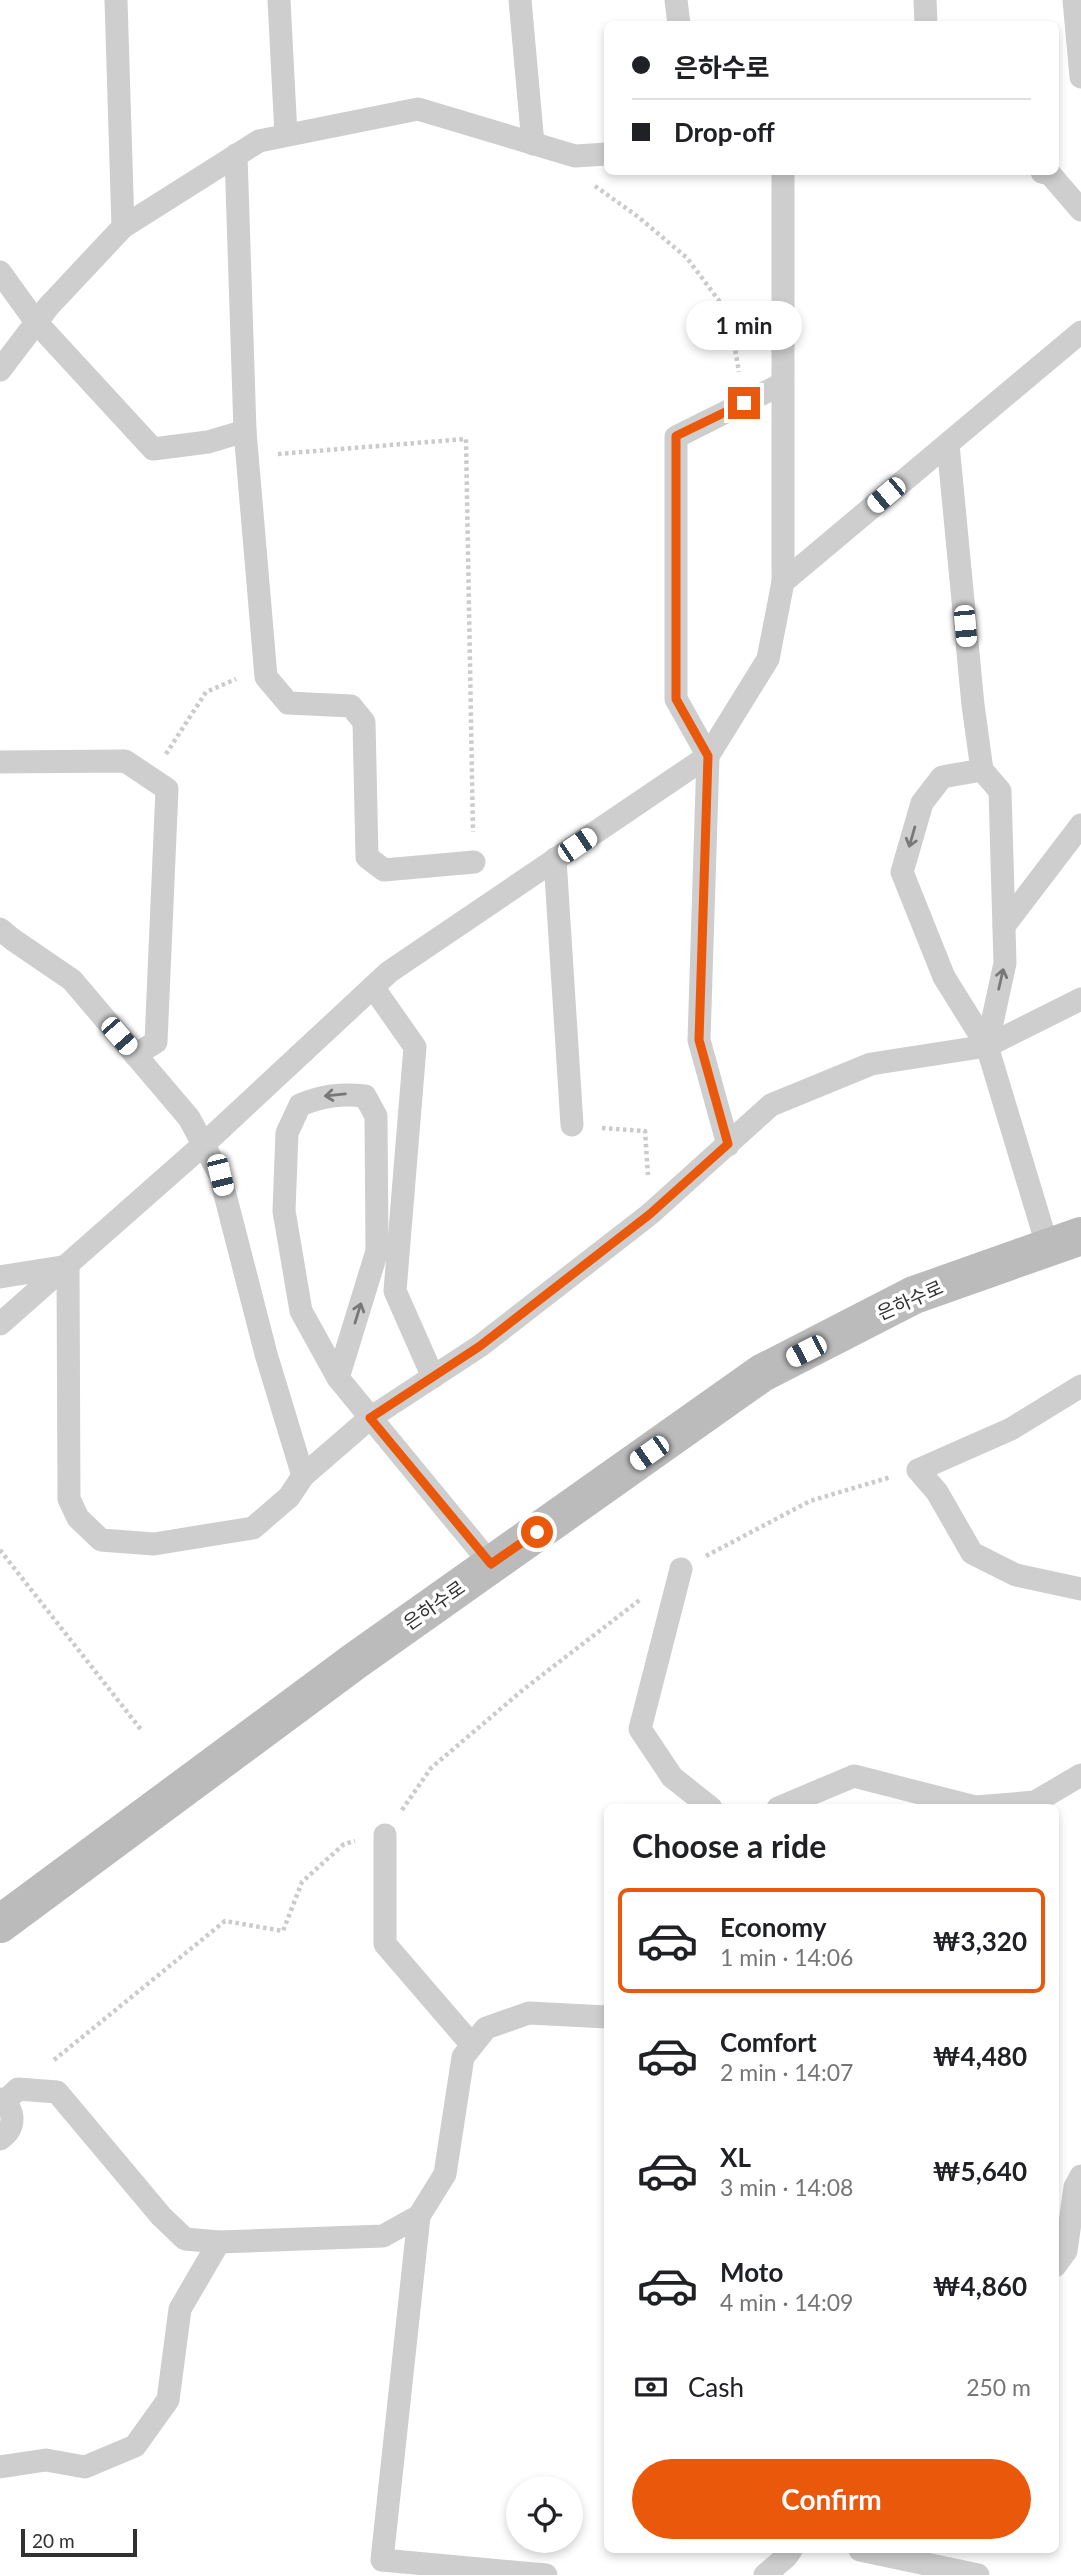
<!DOCTYPE html>
<meta charset="utf-8">
<style>
:root{--surface:#fff;--page:#f6f6f6;--text:#202124;--muted:#757577;--line:#e0e0e0;--accent:#ea580c}
body{margin:0;font-family:Lato,"Noto Sans KR",sans-serif;background:var(--page);color:var(--text);height:100vh;display:flex;flex-direction:column;font-size:26px;white-space:nowrap}
*{box-sizing:border-box;margin:0}
p{font-size:23px;color:var(--muted)}
.icon{flex:none;width:38px;height:38px;fill:none;stroke:currentColor;stroke-width:2;stroke-linecap:round;stroke-linejoin:round}
.map{position:relative;flex:1;overflow:hidden}
.panel{position:absolute;left:604px;top:1804px;width:455px;height:749px;display:flex;flex-direction:column;background:var(--surface);border-radius:10px;box-shadow:0 4px 10px #0003}
.panel>*{flex:none}
.banner{position:absolute;left:604px;top:21px;width:455px;height:154px;border-radius:10px;box-shadow:0 4px 10px #0003;display:grid;align-content:center;height:154px;padding:0 28px;background:var(--surface)}
.tools{position:absolute;left:506px;top:2476px;display:grid;gap:14px}
.tools a{display:grid;place-items:center;width:77px;height:77px;border-radius:50%;background:var(--surface);box-shadow:0 4px 10px #0003;font-size:35px}
.scale{position:absolute;left:21px;bottom:18px;width:116px;box-sizing:border-box;padding-left:7px;border:4px solid #313131;border-top:0;font-size:19px;line-height:24px;white-space:nowrap;color:#313131;-webkit-text-stroke:5px #fff;paint-order:stroke}
.end{position:absolute;width:32px;height:32px;margin:-16px;border:9px solid #ea580c;background:#fff;box-shadow:0 0 0 4px #fff}
.from{border-radius:50%}
.bubble{position:absolute;height:49px;border-radius:24px;background:var(--surface);box-shadow:0 4px 10px #0003;font-size:23px;font-weight:700;line-height:49px;text-align:center}
.car{position:absolute;width:21px;height:42px;margin:-21px -10px;border-radius:9px;box-shadow:0 0 5px 2px #0007;background:linear-gradient(#fff 24%,#345 0 40%,#fff 0 76%,#345 0 86%,#fff 0)}
.banner b{display:flex;align-items:center;gap:24px;height:66px;font-size:26px}
.banner b+b{border-top:2px solid var(--line)}
.banner i{width:18px;height:18px;background:var(--text)}
ul{padding:0;list-style:none}
li{display:flex;align-items:center;gap:21px;height:105px;margin:0 14px 10px;padding:0 14px;border:4px solid transparent;border-radius:10px}
li div{flex:1}
li b{display:block;font-size:26px}
li em{font-style:normal;font-weight:700}
li.current{border-color:var(--accent)}
li>.icon{width:63px;height:63px;stroke-width:1.5}
h2{padding:0 28px;font-size:32px;line-height:84px}
.pay{display:flex;align-items:center;gap:18px;height:77px;padding:0 28px;font-size:26px}
.pay p{margin-inline-start:auto}
.primary-button{display:flex;gap:14px;margin-top:auto;padding:14px 28px}
.primary-button a{flex:1;height:80px;border-radius:42px;background:var(--accent);color:#fff;font-size:28px;font-weight:700;line-height:80px;text-align:center}
.map>svg:first-child{display:block}
.lines{fill:none;stroke-linecap:round;stroke-linejoin:round}
.path{stroke:#cbcbcb;stroke-width:4.5;stroke-dasharray:3.5 3.5;stroke-linecap:butt}
.lane{stroke:#cecece;stroke-width:23}
.secondary{stroke:#bbb;stroke-width:38}
.oneway{stroke:#787878}
.route{stroke:#ea580c;stroke-width:9}
.labels{text-anchor:middle;stroke-width:7;stroke-linejoin:round;paint-order:stroke}
.street-label{font-size:19px;fill:#313131;stroke:#fff}
</style>
<div class="map">
<svg width="1081" height="2575" viewBox="0 0 1081 2575">
<rect width="100%" height="100%" fill="#fff"/>
<g class="lines">
<g class="path">
<polyline points="595,186 637,216 687,258 729,314 739,372"/>
<polyline points="278,454 466,439 473,832"/>
<polyline points="166,754 206,692 236,679"/>
<polyline points="602,1128 645,1131 648,1175"/>
<polyline points="0,1550 142,1731"/>
<polyline points="706,1556 810,1501 891,1477"/>
<polyline points="402,1810 431,1768 524,1689 641,1599"/>
<polyline points="54,2060 225,1921 283,1931 302,1882 344,1844 355,1841"/>
</g>
<g class="lane">
<polyline points="116,0 123,227"/>
<polyline points="279,0 286,135"/>
<polyline points="520,0 533,144"/>
<polyline points="676,0 679,24"/>
<polyline points="925,0 926,24"/>
<polyline points="1074,0 1081,77"/>
<polyline points="236,155 245,431 266,677 288,703 351,706 364,722 367,857 384,870 474,862"/>
<polyline points="783,172 783,582"/>
<polyline points="1042,172 1050,174 1081,210"/>
<polyline points="0,272 36,322 153,449 208,442 245,431"/>
<polyline points="0,370 48,307 123,227 259,141 418,109 575,156 607,154"/>
<polyline points="948,444 973,705 982,770"/>
<polyline points="0,762 125,761 167,789 156,1042 135,1055"/>
<polyline points="555,859 572,1125"/>
<polyline points="1004,926 1081,825"/>
<polyline points="0,929 12,939 72,980 189,1118 220,1175 266,1354 303,1476"/>
<polyline points="373,987 415,1047 395,1291 433,1377"/>
<polyline points="987,1046 1005,963 1000,791 982,770 942,777 922,803 902,872 944,977 987,1046 1048,1248"/>
<polyline points="728,1145 699,1040 708,756 676,699 676,437 782,384"/>
<polyline points="0,1277 68,1266 69,1499 78,1518 101,1540 154,1544 253,1528 289,1497 303,1476 370,1418 480,1346 650,1214 771,1105 871,1064 987,1046 1081,999"/>
<polyline points="0,1324 203,1145 389,972 708,756 768,659 783,582 1081,332"/>
<path d="M338,1378L377,1251L376,1116L365,1096C341,1093 322,1096 300,1105L287,1133L284,1211L301,1311L338,1378L491,1564"/>
<polyline points="1081,1386 1011,1429 918,1470 937,1492 972,1553 1016,1575 1081,1589"/>
<polyline points="681,1569 640,1729 672,1777 711,1808"/>
<polyline points="778,1808 854,1776 975,1807 1035,1802 1081,1775"/>
<polyline points="385,1835 385,1944 472,2045"/>
<path d="M0,2099C16,2110 16,2128 0,2139"/>
<polyline points="4,2102 18,2089 57,2092 161,2216 185,2239 219,2242 383,2236 419,2216 445,2174 463,2057 486,2028 529,2013 607,2017"/>
<polyline points="419,2216 382,2560 546,2575"/>
<polyline points="1055,2266 1066,2251 1075,2187 1081,2176"/>
<polyline points="0,2467 46,2460 85,2467 135,2446 168,2400 180,2309 219,2242"/>
<polyline points="860,2550 978,2575"/>
<polyline points="765,2575 786,2557 791,2550"/>
</g>
<polyline class="secondary" points="0,1924 355,1661 762,1373 914,1295 1081,1236"/>
</g>
<defs><path id="oneway-shaft" d="M-6 0H5M1.5-3L5.5 0L1.5 3" fill="none" stroke-width="1.6" stroke-linecap="round" stroke-linejoin="round" transform="scale(1.75)"/></defs>
<g class="oneway">
<use href="#oneway-shaft" transform="translate(912 837) rotate(106)"/>
<use href="#oneway-shaft" transform="translate(1001 979) rotate(-77)"/>
<use href="#oneway-shaft" transform="translate(335 1095) rotate(174)"/>
<use href="#oneway-shaft" transform="translate(358 1313) rotate(-73)"/>
</g>
<g class="lines">
<polyline class="route" points="537,1532 491,1564 370,1418 480,1346 650,1214 728,1144 699,1040 708,756 676,699 676,436 744,403"/>
</g>
<g class="labels">
<g class="street-label">
<text transform="translate(910 1300) rotate(-24)" y="7">은하수로</text>
<text transform="translate(434 1605) rotate(-35)" y="7">은하수로</text>
</g>
</g>
</svg>
<div class="tools">
<a><svg class="icon" aria-label="locate" viewBox="0 0 24 24"><circle cx="12" cy="12" r="6"/><path d="M12 2v4M12 18v4M2 12h4M18 12h4"/></svg></a>
</div>
<div class="scale">20 m</div>
<i class="end from" style="left:537px;top:1532px"></i>
<i class="end" style="left:744px;top:403px"></i>
<div class="bubble" style="left:686px;top:301px;width:116px">1 min</div>
<i class="car" style="left:886px;top:495px;rotate:230deg"></i>
<i class="car" style="left:965px;top:626px;rotate:175deg"></i>
<i class="car" style="left:577px;top:845px;rotate:56deg"></i>
<i class="car" style="left:119px;top:1036px;rotate:139deg"></i>
<i class="car" style="left:220px;top:1175px;rotate:166deg"></i>
<i class="car" style="left:806px;top:1351px;rotate:243deg"></i>
<i class="car" style="left:649px;top:1453px;rotate:235deg"></i>
<div class="banner">
<b><i class="from"></i>은하수로</b>
<b><i></i>Drop-off</b>
</div>
<section class="panel">
<h2>Choose a ride</h2>
<ul>
<li class="current"><svg class="icon" aria-label="car" viewBox="0 0 24 24"><path d="M5 17H2v-5l4-1 3-4h7l3 4 3 1v5h-3M9 17h6M6 11h13"/><circle cx="7" cy="17" r="2"/><circle cx="17" cy="17" r="2"/></svg><div><b>Economy</b><p>1 min · 14:06</p></div><em>₩3,320</em></li>
<li><svg class="icon" aria-label="car" viewBox="0 0 24 24"><path d="M5 17H2v-5l4-1 3-4h7l3 4 3 1v5h-3M9 17h6M6 11h13"/><circle cx="7" cy="17" r="2"/><circle cx="17" cy="17" r="2"/></svg><div><b>Comfort</b><p>2 min · 14:07</p></div><em>₩4,480</em></li>
<li><svg class="icon" aria-label="car" viewBox="0 0 24 24"><path d="M5 17H2v-5l4-1 3-4h7l3 4 3 1v5h-3M9 17h6M6 11h13"/><circle cx="7" cy="17" r="2"/><circle cx="17" cy="17" r="2"/></svg><div><b>XL</b><p>3 min · 14:08</p></div><em>₩5,640</em></li>
<li><svg class="icon" aria-label="car" viewBox="0 0 24 24"><path d="M5 17H2v-5l4-1 3-4h7l3 4 3 1v5h-3M9 17h6M6 11h13"/><circle cx="7" cy="17" r="2"/><circle cx="17" cy="17" r="2"/></svg><div><b>Moto</b><p>4 min · 14:09</p></div><em>₩4,860</em></li>
</ul>
<div class="pay"><svg class="icon" aria-label="cash" viewBox="0 0 24 24"><path d="M3 7h18v10H3z"/><circle cx="12" cy="12" r="2"/></svg>Cash<p>250 m</p></div>
<div class="primary-button"><a>Confirm</a></div>
</section>
</div>
